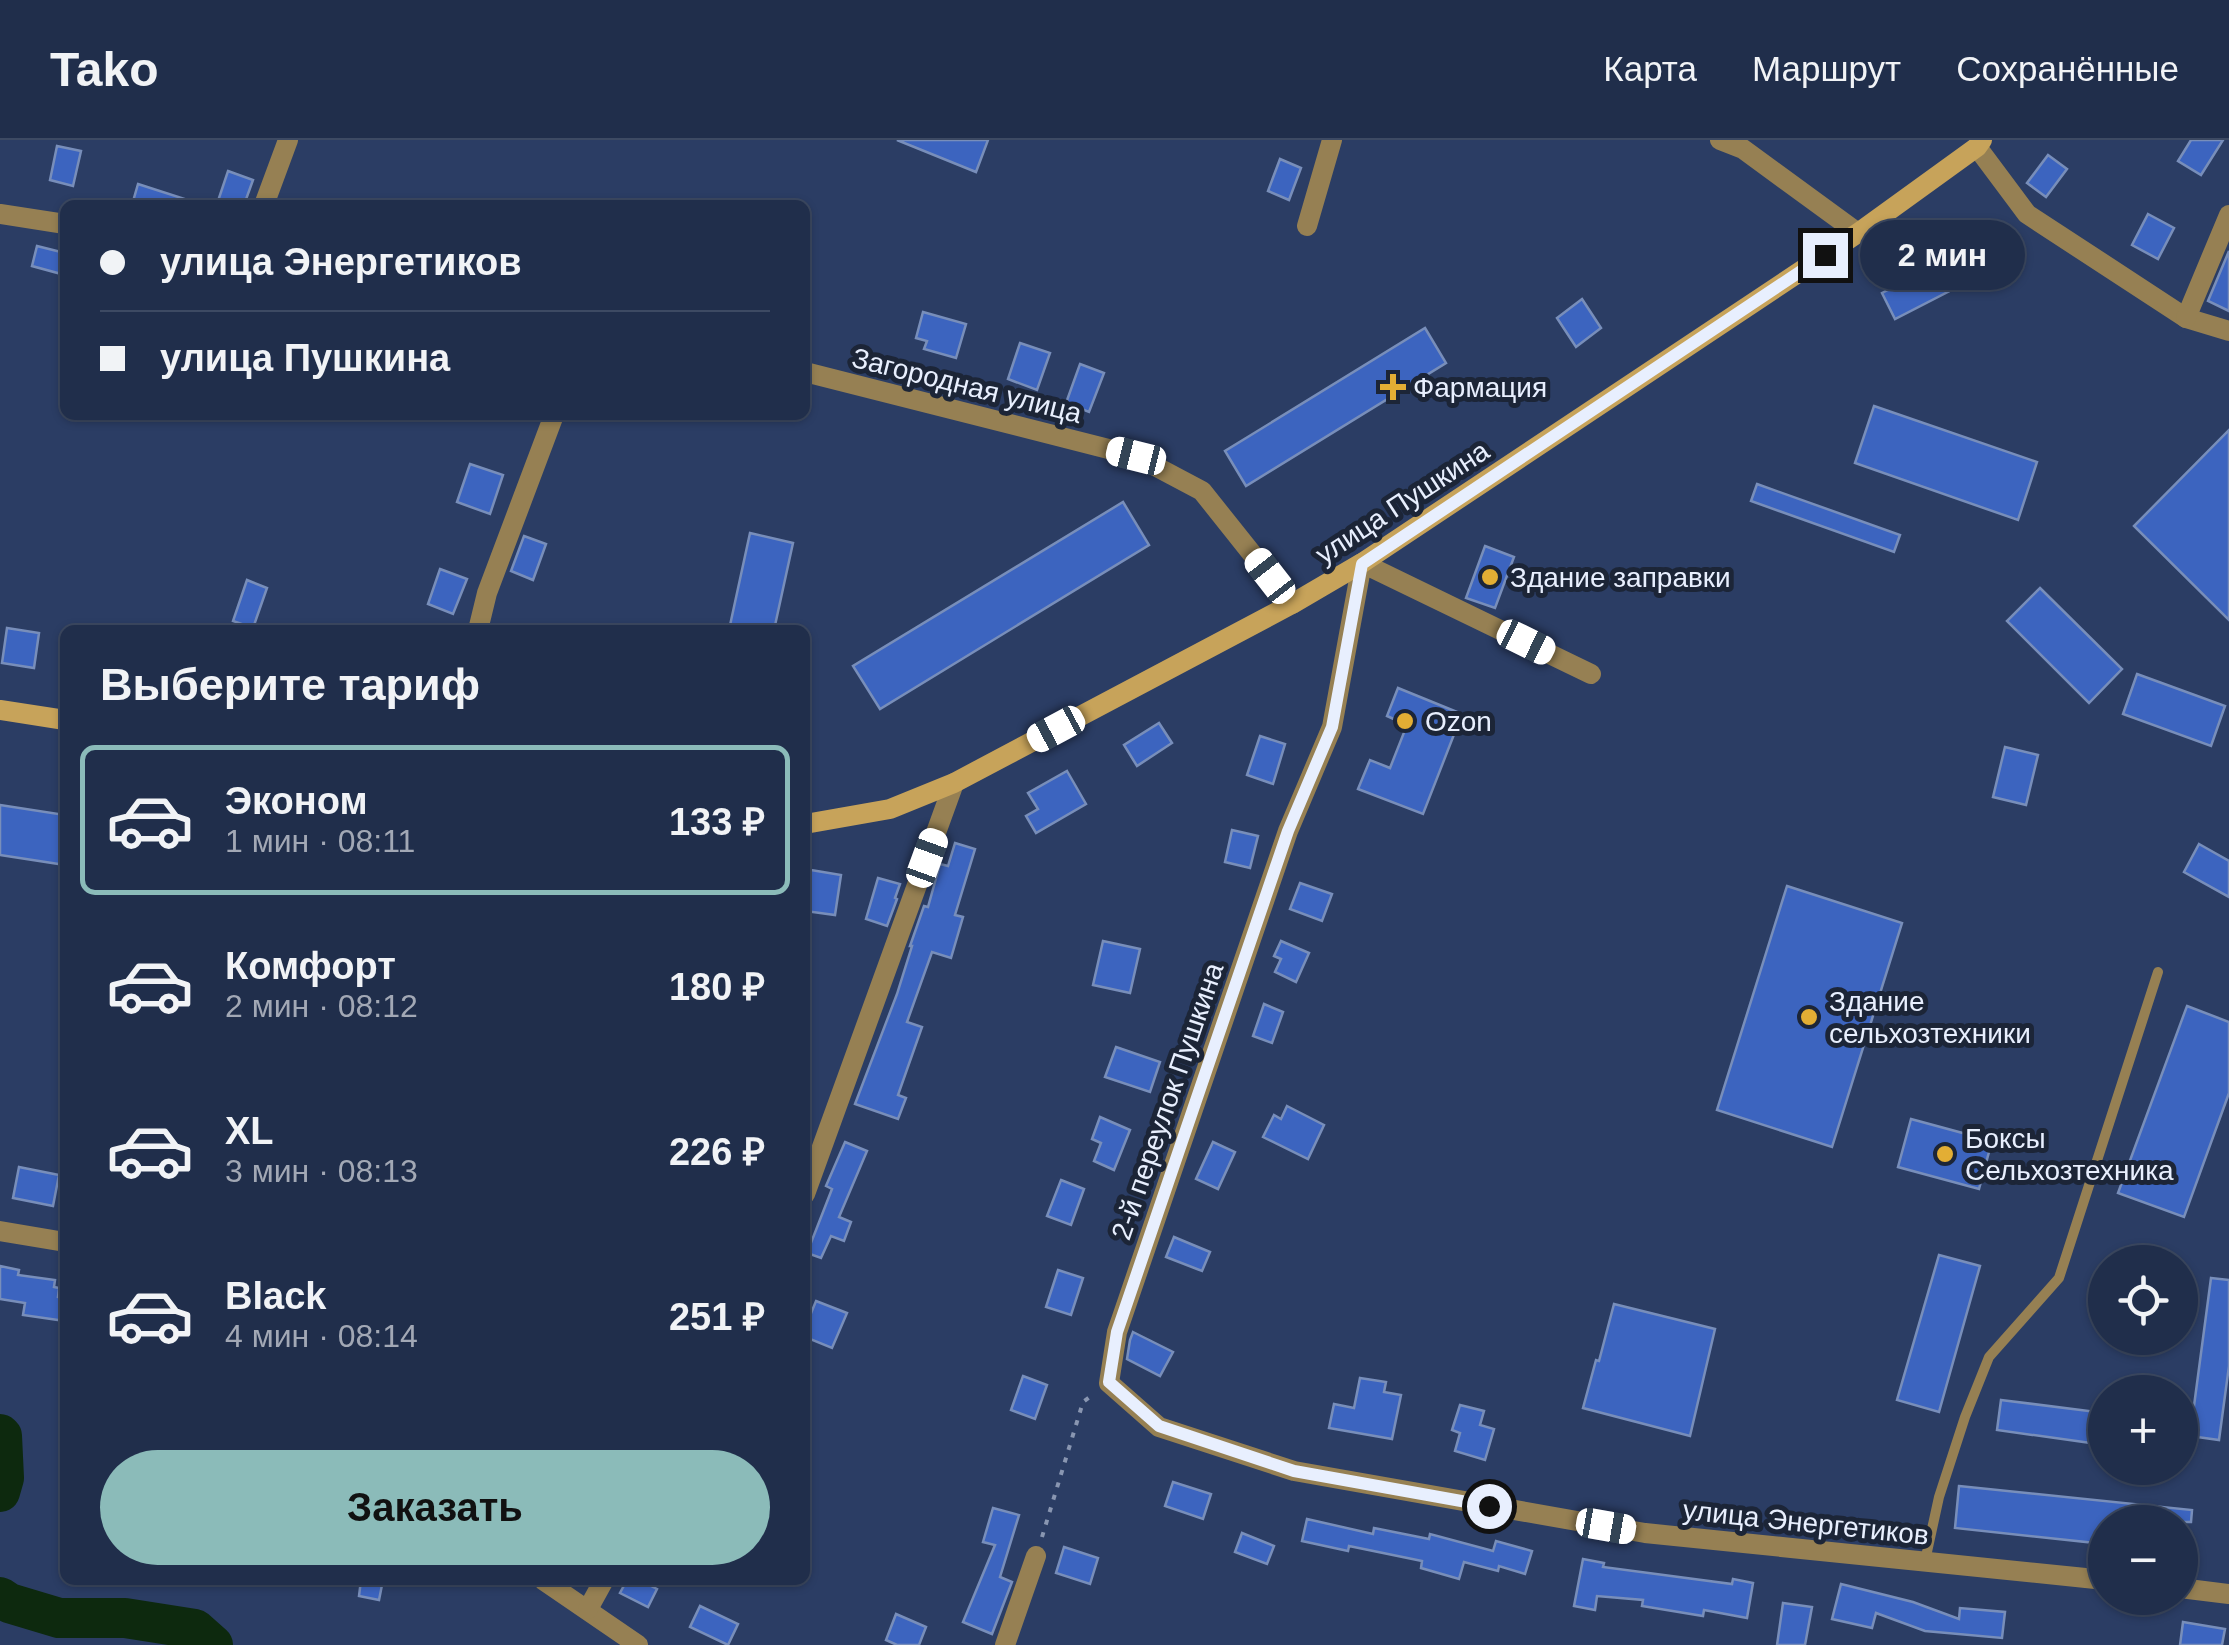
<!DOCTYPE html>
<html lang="ru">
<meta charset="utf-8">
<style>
:root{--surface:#202e4b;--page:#283652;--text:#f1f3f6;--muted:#a2a8b5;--line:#3d4a63;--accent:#8bbbb9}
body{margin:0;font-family:Helvetica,sans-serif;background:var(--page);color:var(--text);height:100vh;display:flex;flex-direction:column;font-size:38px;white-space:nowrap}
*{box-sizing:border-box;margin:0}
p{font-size:32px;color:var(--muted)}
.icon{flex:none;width:55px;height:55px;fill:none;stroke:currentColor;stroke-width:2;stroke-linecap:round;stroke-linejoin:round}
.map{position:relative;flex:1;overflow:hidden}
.panel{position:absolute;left:60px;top:485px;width:750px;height:960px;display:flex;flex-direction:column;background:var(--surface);border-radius:15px;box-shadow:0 2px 8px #0004,0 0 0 2px var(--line)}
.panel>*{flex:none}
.hud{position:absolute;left:60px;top:60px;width:750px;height:220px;border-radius:15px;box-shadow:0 2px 8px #0004,0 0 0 2px var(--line);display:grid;align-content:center;height:220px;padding:0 40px;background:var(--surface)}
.controls{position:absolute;left:2088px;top:1105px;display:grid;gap:20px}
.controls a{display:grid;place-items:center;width:110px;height:110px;border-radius:50%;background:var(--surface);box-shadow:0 2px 8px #0004,0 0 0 2px var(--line);font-size:50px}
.end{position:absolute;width:45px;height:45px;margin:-22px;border:12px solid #e8effe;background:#111;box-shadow:0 0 0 5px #111}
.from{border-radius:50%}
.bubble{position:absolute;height:70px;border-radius:35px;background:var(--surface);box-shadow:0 2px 8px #0004,0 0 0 2px var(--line);font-size:32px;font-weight:700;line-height:70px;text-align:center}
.car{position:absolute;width:30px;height:60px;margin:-30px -15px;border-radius:12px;box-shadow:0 0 8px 2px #0007;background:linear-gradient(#fff 24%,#345 0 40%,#fff 0 76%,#345 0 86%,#fff 0)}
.hud b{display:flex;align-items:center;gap:35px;height:95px;font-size:38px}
.hud b+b{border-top:2px solid var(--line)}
.hud i{width:25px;height:25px;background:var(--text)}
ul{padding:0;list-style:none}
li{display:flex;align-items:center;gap:30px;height:150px;margin:0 20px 15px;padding:0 20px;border:5px solid transparent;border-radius:15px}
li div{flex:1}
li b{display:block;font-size:38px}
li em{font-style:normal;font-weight:700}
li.on{border-color:var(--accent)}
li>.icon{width:90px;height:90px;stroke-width:1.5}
h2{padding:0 40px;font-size:45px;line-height:120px}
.action{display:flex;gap:20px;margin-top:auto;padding:20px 40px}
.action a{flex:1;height:115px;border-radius:60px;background:var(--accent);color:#111;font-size:40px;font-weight:700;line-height:115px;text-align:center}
header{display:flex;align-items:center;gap:60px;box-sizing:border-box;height:140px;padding:0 50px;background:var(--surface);border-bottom:2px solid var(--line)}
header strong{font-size:48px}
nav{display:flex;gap:55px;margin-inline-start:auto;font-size:35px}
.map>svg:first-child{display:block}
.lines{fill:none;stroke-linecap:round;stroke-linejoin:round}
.river{stroke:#0d290e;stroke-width:40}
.building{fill:#3c64bf;stroke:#788eba;stroke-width:2.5}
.path{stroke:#8996b1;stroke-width:4;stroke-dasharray:5 8;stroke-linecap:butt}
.lane{stroke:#968053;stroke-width:10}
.street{stroke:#968053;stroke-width:20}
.secondary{stroke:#c7a35a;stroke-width:20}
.route{stroke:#e8effe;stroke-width:12}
.poi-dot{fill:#e3ae34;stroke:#1c2537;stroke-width:4}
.labels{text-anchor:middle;stroke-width:10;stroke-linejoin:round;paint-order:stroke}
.street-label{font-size:28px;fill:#e8effe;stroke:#1c2537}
.poi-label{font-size:28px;fill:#e8effe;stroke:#1c2537;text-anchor:start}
</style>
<header>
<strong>Tako</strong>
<nav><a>Карта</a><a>Маршрут</a><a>Сохранённые</a></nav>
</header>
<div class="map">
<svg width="2229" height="1505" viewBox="0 0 2229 1505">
<rect width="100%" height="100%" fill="#2b3d64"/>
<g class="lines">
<g class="river">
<polyline points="0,1294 2,1296 4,1338 0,1352"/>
<polyline points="0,1457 9,1463 59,1478 125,1478 195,1489 213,1505"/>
</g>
</g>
<g class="building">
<polygon points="897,0 988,0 976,32"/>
<polygon points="2191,0 2223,0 2201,35 2178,21"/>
<polygon points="57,6 81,11 73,46 50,40"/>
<polygon points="2048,15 2067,29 2046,57 2027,43"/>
<polygon points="1280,19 1301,28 1289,60 1268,51"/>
<polygon points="228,31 253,40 244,65 230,65 218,61"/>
<polygon points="138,44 191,61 190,65 132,65"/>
<polygon points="2148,74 2174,88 2158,119 2132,105"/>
<polygon points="1995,96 2008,121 1895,179 1882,153"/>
<polygon points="37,106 65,113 65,135 32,126"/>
<polygon points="2229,111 2229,171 2208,161"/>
<polygon points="1582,159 1601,188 1576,207 1557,178"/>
<polygon points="923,172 966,184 956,218 924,209 927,201 916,198"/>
<polygon points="1425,188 1446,223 1246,346 1225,311"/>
<polygon points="1020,203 1050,213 1037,250 1008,239"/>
<polygon points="1080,224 1104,233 1089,272 1066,263"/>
<polygon points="1874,266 2037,322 2018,380 1855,323"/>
<polygon points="2229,290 2229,480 2134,386"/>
<polygon points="470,324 503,335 490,374 457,362"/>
<polygon points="1757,344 1900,395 1894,412 1751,361"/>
<polygon points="1123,362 1149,405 880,569 853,526"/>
<polygon points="750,393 793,403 774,490 729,490"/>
<polygon points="524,396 546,404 533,440 511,431"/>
<polygon points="1485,406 1514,417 1495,468 1466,458"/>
<polygon points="440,429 467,439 453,474 428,464"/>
<polygon points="247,440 267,448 253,488 233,481"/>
<polygon points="2040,448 2122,529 2089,563 2007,481"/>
<polygon points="7,488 39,493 34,528 2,523"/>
<polygon points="2137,534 2225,566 2211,606 2123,574"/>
<polygon points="1398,548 1462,574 1423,674 1358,649 1370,620 1390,628 1407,585 1387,576"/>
<polygon points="1159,583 1172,603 1137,626 1124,605"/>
<polygon points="1260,596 1285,604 1273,644 1247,635"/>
<polygon points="2005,607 2038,615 2026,665 1993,657"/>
<polygon points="1067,631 1086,664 1036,693 1026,676 1038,669 1028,653"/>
<polygon points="0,665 65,675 65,725 0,715"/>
<polygon points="1232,690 1258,696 1250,728 1225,722"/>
<polygon points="955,703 975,709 955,775 963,777 951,818 932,812 907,882 922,887 898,955 906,958 898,979 855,964 897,854 912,806 910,806 924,766 928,767 940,724 948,726"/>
<polygon points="2199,704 2229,721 2229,757 2184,732"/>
<polygon points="805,729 841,735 835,775 805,771"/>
<polygon points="878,738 900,744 895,758 897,759 887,786 866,779"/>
<polygon points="1300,743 1332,754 1322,781 1290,769"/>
<polygon points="1787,746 1902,783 1832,1007 1717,970"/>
<polygon points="1103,801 1140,809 1130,853 1093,845"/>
<polygon points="1281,801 1309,813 1296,842 1275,832 1281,819 1274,816"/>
<polygon points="1264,864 1283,872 1272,903 1253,896"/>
<polygon points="2187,866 2229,882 2229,953 2184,1077 2118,1053"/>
<polygon points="1116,907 1160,922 1150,952 1105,937"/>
<polygon points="1287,966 1324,985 1308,1019 1263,997 1274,975 1281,979"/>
<polygon points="1100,977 1130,990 1114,1030 1094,1021 1101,1003 1092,999"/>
<polygon points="1911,979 1992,1001 1979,1049 1898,1027"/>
<polygon points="845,1002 867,1011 839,1077 851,1082 844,1101 831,1096 821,1118 807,1113 832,1049 826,1046"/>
<polygon points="1213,1002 1235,1012 1218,1049 1196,1039"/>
<polygon points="19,1027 59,1035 53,1066 13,1058"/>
<polygon points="1061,1040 1084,1049 1071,1085 1047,1076"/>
<polygon points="1174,1097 1210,1112 1202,1131 1166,1117"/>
<polygon points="1939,1115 1980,1126 1939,1272 1897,1260"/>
<polygon points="0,1126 19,1130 18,1135 55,1140 54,1147 59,1148 58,1157 65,1158 65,1181 23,1175 25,1163 0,1159"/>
<polygon points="1058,1130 1083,1138 1071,1175 1046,1167"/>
<polygon points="2211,1138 2229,1140 2229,1226 2219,1300 2190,1296"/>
<polygon points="816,1161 847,1173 832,1208 805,1197 805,1188"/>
<polygon points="1614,1164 1715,1189 1690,1296 1583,1268 1596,1220 1599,1221"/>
<polygon points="1133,1192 1173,1212 1160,1236 1127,1219 1130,1200"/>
<polygon points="1023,1236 1047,1245 1035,1279 1011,1270"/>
<polygon points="1360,1238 1386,1242 1384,1252 1401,1255 1392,1299 1329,1288 1334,1264 1354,1268"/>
<polygon points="2001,1260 2105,1273 2105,1305 1997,1290"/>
<polygon points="1460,1265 1484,1271 1480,1285 1494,1289 1485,1320 1455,1311 1460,1293 1452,1290"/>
<polygon points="1173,1342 1211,1354 1203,1379 1165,1366"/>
<polygon points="1959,1346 2192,1370 2191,1382 2105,1382 2105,1404 1955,1388"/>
<polygon points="993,1368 1019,1375 1000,1437 1012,1442 992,1494 963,1482 995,1405 983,1402"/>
<polygon points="1307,1379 1373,1394 1374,1388 1429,1399 1430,1394 1493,1411 1496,1401 1532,1411 1525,1434 1499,1426 1498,1431 1464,1422 1459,1439 1421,1428 1422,1421 1349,1406 1348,1411 1302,1401"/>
<polygon points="1242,1393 1274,1406 1267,1424 1235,1412"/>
<polygon points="1064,1407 1098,1418 1090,1444 1056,1433"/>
<polygon points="1583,1419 1604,1423 1603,1427 1732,1444 1733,1439 1753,1443 1747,1478 1704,1470 1703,1476 1642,1466 1643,1460 1597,1456 1595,1470 1574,1466"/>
<polygon points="361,1440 383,1440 379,1460 359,1456"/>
<polygon points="627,1440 639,1440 657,1449 648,1467 620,1453"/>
<polygon points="1841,1444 1913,1462 1959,1479 1960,1468 2005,1472 2002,1498 1925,1491 1876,1473 1872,1488 1832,1479"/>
<polygon points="1783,1463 1812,1467 1805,1505 1777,1505"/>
<polygon points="700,1466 738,1484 728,1505 690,1487"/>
<polygon points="896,1474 926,1487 919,1505 897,1505 886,1500"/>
<polygon points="2183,1482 2225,1489 2222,1505 2180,1505"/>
</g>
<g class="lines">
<polyline class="path" points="1042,1397 1083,1262 1091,1256"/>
<polyline class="lane" points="1925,1421 1939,1357 1965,1277 1989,1217 2059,1138 2158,832"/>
<g class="street">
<polyline points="1720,0 1743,9 1858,93"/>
<polyline points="1977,7 2027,74 2186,178 2229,191"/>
<polyline points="264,65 288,0"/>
<polyline points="0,74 65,84"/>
<polyline points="1307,86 1332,0"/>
<polyline points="2186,178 2229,75"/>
<polyline points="805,232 1136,316 1202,351 1292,464"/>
<polyline points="478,490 487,453 554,275"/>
<polyline points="1591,534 1362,423 1332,587 1288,691 1117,1192 1109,1243 1159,1287 1294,1331 1645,1393 2105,1440"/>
<polyline points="805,1054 954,643"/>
<polyline points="0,1091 65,1102"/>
<polyline points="543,1440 638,1505"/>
<polyline points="2180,1448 2229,1454"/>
<polyline points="588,1469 604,1440"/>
<polyline points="1005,1505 1036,1416"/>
</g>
<g class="secondary">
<polyline points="0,570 65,580"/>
<polyline points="805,684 890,669 954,643 1292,464 1362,423 1858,93 1977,7 1982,0"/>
</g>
</g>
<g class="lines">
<polyline class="route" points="1489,1366 1294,1331 1159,1286 1109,1242 1117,1192 1288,691 1332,587 1362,424 1825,115"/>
</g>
<g class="poi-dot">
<path d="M1388 232h10v10h10v10h-10v10h-10v-10h-10v-10h10z"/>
<circle cx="1490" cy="437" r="10"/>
<circle cx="1405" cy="581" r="10"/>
<circle cx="1809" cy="877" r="10"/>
<circle cx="1945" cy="1014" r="10"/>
</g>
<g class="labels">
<g class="street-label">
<text transform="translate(967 245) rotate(14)" y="10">Загородная улица</text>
<text transform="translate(1402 362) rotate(-33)" y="10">улица Пушкина</text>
<text transform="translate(1167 961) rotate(-71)" y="10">2-й переулок Пушкина</text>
<text transform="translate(1806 1382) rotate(6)" y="10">улица Энергетиков</text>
</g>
<g class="poi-label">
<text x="1413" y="257">Фармация</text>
<text x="1510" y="447">Здание заправки</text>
<text x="1425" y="591">Ozon</text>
<text x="1829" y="871">Здание<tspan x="1829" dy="32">сельхозтехники</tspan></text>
<text x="1965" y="1008">Боксы<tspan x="1965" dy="32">Сельхозтехника</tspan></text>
</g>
</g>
</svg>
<div class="controls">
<a><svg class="icon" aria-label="locate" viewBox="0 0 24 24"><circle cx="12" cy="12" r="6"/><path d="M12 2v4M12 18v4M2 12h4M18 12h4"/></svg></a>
<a>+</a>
<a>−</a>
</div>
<i class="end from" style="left:1489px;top:1366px"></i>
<i class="end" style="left:1825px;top:115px"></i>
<div class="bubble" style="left:1860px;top:80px;width:165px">2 мин</div>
<i class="car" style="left:1136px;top:316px;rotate:284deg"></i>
<i class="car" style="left:1270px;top:436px;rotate:322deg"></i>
<i class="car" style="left:1526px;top:502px;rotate:116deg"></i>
<i class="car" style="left:1056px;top:589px;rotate:242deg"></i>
<i class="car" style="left:927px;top:718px;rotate:20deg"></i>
<i class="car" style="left:1606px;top:1386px;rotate:100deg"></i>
<div class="hud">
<b><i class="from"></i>улица Энергетиков</b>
<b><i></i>улица Пушкина</b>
</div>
<section class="panel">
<h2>Выберите тариф</h2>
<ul>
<li class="on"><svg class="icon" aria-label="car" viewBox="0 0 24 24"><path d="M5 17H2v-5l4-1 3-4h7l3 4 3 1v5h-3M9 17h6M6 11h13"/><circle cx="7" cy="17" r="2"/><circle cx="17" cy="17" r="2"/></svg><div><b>Эконом</b><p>1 мин · 08:11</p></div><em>133 ₽</em></li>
<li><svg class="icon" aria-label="car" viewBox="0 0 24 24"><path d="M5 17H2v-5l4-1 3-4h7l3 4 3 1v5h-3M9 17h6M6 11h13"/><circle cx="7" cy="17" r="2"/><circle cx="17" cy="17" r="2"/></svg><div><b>Комфорт</b><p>2 мин · 08:12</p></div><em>180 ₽</em></li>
<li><svg class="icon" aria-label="car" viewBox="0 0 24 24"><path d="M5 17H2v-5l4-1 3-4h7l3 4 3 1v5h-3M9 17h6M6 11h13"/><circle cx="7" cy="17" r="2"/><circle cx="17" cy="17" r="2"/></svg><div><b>XL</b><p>3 мин · 08:13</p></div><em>226 ₽</em></li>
<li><svg class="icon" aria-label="car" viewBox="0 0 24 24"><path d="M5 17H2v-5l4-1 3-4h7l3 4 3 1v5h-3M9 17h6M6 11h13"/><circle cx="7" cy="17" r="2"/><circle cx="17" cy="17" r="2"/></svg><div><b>Black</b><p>4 мин · 08:14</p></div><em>251 ₽</em></li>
</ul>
<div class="action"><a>Заказать</a></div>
</section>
</div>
